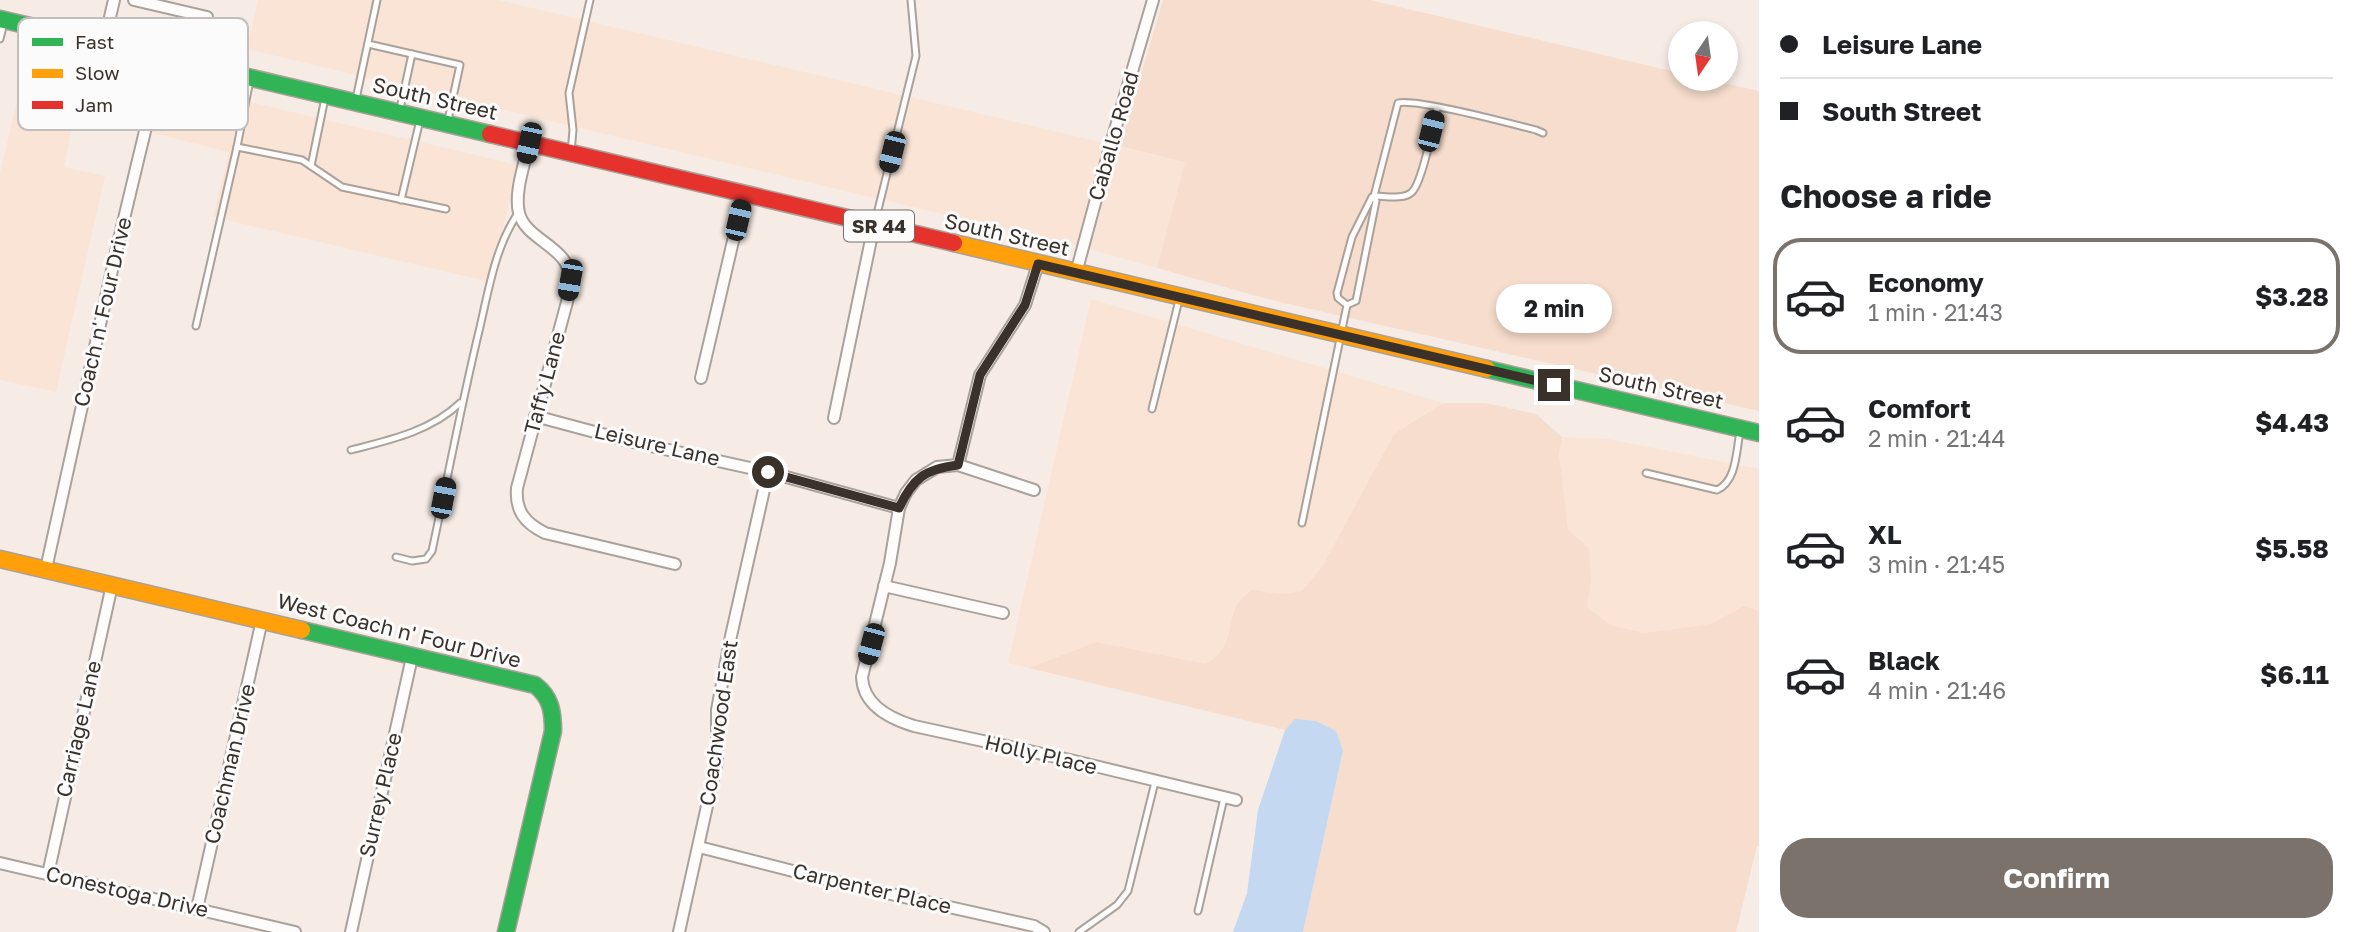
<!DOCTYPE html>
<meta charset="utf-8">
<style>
:root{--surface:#fff;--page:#f6f6f6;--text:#202124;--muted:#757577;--line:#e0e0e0;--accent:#7c726c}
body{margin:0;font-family:"Golos Text",sans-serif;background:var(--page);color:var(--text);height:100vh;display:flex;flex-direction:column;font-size:26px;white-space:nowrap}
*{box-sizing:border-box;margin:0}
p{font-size:23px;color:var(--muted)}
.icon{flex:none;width:38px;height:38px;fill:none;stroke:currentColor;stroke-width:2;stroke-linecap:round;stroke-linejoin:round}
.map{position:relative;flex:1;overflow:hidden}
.drawer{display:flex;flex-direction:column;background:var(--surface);width:595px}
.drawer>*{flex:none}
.banner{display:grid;align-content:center;height:154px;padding:0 21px;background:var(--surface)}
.needle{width:46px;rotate:193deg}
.controls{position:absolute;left:1668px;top:21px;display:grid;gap:14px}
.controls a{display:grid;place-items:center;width:70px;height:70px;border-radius:50%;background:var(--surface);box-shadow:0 4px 10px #0003;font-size:35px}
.end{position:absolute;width:32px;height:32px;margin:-16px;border:9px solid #3a312b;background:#fff;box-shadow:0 0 0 4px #fff}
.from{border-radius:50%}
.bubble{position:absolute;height:49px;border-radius:24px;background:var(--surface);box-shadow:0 4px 10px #0003;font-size:23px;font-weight:700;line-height:49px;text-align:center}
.car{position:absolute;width:21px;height:42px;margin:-21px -10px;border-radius:9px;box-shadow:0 0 5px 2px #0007;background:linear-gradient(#222 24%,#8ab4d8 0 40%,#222 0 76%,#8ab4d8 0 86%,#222 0)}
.banner b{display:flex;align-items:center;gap:24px;height:66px;font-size:26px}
.banner b+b{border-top:2px solid var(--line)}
.banner i{width:18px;height:18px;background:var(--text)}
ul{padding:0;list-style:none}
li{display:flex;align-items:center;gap:21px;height:116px;margin:0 14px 10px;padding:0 7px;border:4px solid transparent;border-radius:28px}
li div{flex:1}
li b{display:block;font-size:26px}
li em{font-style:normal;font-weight:700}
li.on{border-color:var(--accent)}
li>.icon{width:63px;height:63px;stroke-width:1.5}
h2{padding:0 21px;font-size:32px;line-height:84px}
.button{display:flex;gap:14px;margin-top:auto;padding:14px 21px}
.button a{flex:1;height:80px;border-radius:28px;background:var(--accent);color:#fff;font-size:28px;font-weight:700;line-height:80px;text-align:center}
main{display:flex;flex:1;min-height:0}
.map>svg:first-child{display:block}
.built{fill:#fae4d6}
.green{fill:#f6ddcd}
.water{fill:#c4d8f2}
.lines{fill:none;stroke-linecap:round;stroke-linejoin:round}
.lane-casing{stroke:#a9a19b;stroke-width:9}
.street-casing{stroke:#a9a19b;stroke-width:14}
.fast-casing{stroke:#a9a19b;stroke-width:19}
.slow-casing{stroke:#a9a19b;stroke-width:19}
.jam-casing{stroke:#a9a19b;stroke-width:19}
.lane{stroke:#fefcfb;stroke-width:5}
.street{stroke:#fefcfb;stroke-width:10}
.fast{stroke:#30b455;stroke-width:16}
.slow{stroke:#ff9f0a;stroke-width:16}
.jam{stroke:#e5322d;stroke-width:16}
.route{stroke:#3a312b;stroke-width:9}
.labels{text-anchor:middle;stroke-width:6;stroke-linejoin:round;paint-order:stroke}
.shield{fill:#fbfbfb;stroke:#746e69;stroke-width:2}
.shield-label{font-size:19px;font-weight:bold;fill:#3a312b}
.street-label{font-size:21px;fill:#3a312b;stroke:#fbfbfb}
.key{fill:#fbfbfb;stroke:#c1bebd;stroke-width:2}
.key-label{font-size:19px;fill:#3a312b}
</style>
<main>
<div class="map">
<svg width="1759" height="932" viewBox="0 0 1759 932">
<rect width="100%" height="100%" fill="#f7ece5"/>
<g class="built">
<polygon points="258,0 499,0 1185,162 1157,268 1081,247 247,49"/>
<polygon points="29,50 518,165 490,282 213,217 229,152 75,114 64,167 105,176 56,392 0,380 0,173"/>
<polygon points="1091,299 1443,403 1394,434 1322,567 1303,591 1281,594 1251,590 1230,627 1227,643 1219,656 1206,665 1096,642 1029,668 1008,663"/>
<polygon points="1562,437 1608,439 1759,469 1759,611 1744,606 1710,624 1644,633 1610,625 1586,607 1591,581 1568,529 1559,454"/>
</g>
<g class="green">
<polygon points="1163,0 1370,0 1680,73 1680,79 1706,79 1759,91 1759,411 1271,300 1157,268 1185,162 1120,146"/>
<path d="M1443,403H1485L1536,414L1562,437L1559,454L1568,529L1589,549L1591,581L1587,607L1610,625L1644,633L1710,624L1744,606L1759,611V846H1757L1736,932H1303L1343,752L1296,719L1285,730L1029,668L1096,642L1206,664C1234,646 1225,634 1236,607C1239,600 1246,595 1251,590L1281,594L1302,591L1322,567L1394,434Z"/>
</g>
<polygon class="water" points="1295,719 1316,721 1336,731 1343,751 1303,932 1233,932 1247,893 1258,810 1285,730"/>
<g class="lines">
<g class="lane-casing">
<g id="lane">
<polyline points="0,39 4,23"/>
<polyline points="368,44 460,65 448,120"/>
<polyline points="356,99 377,0"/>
<path d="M1437,108C1433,125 1423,181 1412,192C1404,200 1385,196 1374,196L1398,103C1416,98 1512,124 1536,130L1543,133"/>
<polyline points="400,109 412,54"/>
<polyline points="237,147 250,80"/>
<polyline points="571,152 573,130 569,93 590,0"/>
<polyline points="311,166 325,98"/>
<polygon points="1374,196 1376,201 1356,301 1347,305 1338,298 1337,293 1352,237 1372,197"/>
<polyline points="401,200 420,120"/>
<polyline points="875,222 916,56 911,0"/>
<polyline points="196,326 237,147 302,160 342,187 446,209"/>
<polyline points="1152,409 1179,300"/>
<path d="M351,450C390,440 431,431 460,403"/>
<path d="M1646,473L1717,490C1737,481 1736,451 1740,432"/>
<polyline points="1302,523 1347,305"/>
<path d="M396,557L412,561L426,559L432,551C448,476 462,401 480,327C489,288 496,244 519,212"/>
<polyline points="1198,911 1224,798"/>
<polyline points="1079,932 1117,905 1128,891 1155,782"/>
</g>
</g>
<g class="street-casing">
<g id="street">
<polyline points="134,0 207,17 197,64"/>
<polyline points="104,43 114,0"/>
<path d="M529,143C525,164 514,191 519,213C526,241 571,247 570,280C570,287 568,295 567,302L517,488C515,511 525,523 545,533L675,564"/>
<polyline points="1076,273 1112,140 1153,0"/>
<polyline points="701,378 744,194"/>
<polyline points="535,416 628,441 768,472 899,508"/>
<polyline points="834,418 874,225"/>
<polyline points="958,465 980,375 1025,305 1038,264"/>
<path d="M1034,490L958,465L937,467L916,480L906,493L899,508L890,563L862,677C863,705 891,719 914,726L1070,760L1236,800"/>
<polyline points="46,569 116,252 163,56"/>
<polyline points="884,586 1003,613"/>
<polyline points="699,847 828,880 1034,926 1044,932"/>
<polyline points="0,863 295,932"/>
<polyline points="48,874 112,585"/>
<polyline points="197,909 262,620"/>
<polyline points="351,932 412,657"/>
<polyline points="679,932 717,761 717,710 731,636 768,472"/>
</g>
</g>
<g class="fast-casing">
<g id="fast">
<polyline points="0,19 490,134"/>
<polyline points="1487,369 1759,433"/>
<path d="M302,630L535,685C551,697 553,712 553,731L506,932"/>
</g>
</g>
<g class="slow-casing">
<g id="slow">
<polyline points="954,243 1487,369"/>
<polyline points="0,559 302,630"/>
</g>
</g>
<g class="jam-casing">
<polyline id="jam" points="490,134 954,243"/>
</g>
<use href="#lane" class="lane"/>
<use href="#street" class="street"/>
<use href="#fast" class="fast"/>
<use href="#slow" class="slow"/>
<use href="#jam" class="jam"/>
</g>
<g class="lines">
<path class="route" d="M768,472L899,508C913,478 925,469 958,465L980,375L1025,305L1038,264L1554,385"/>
</g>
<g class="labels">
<rect class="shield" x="844" y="210.5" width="70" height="31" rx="5"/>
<g class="shield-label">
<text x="879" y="233">SR 44</text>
</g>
<g class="street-label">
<text transform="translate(435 99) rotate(13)" y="7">South Street</text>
<text transform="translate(1114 136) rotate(-74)" y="7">Caballo Road</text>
<text transform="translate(1007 235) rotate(13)" y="7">South Street</text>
<text transform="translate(103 312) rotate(-77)" y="7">Coach n' Four Drive</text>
<text transform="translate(545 383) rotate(-75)" y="7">Taffy Lane</text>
<text transform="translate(1661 388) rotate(13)" y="7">South Street</text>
<text transform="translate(657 445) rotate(13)" y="7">Leisure Lane</text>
<text transform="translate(399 631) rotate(14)" y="7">West Coach n' Four Drive</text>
<text transform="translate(719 723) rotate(-82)" y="7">Coachwood East</text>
<text transform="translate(79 729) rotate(-77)" y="7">Carriage Lane</text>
<text transform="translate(1041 755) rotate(13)" y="7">Holly Place</text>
<text transform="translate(230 764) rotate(-77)" y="7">Coachman Drive</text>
<text transform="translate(381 795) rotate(-77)" y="7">Surrey Place</text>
<text transform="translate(872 889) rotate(13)" y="7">Carpenter Place</text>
<text transform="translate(127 892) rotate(13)" y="7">Conestoga Drive</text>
</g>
</g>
<rect x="18" y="18" width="230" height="112" rx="10" class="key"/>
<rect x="32" y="38" width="31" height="8" fill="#30b455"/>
<rect x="32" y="69" width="31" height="9" fill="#ff9f0a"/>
<rect x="32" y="101" width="31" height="8" fill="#e5322d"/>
<g class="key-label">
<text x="75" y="49">Fast</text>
<text x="75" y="80">Slow</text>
<text x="75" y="112">Jam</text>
</g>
</svg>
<div class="controls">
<a><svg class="needle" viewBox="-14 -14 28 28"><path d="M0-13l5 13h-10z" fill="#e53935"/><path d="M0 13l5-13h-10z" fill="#757577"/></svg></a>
</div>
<i class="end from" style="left:768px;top:472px"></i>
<i class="end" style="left:1554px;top:385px"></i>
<div class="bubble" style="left:1496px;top:284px;width:116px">2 min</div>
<i class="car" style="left:1431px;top:131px;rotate:14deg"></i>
<i class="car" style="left:529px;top:143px;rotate:192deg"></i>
<i class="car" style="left:892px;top:152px;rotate:194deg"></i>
<i class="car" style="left:738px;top:220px;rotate:13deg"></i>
<i class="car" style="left:570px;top:280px;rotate:190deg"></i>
<i class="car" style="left:443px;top:498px;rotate:11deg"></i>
<i class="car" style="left:871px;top:644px;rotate:195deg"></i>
</div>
<section class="drawer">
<div class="banner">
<b><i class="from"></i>Leisure Lane</b>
<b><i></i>South Street</b>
</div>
<h2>Choose a ride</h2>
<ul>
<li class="on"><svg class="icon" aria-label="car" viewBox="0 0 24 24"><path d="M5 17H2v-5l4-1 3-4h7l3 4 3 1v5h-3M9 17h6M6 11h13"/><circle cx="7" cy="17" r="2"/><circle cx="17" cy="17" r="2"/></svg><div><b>Economy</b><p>1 min · 21:43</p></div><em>$3.28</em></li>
<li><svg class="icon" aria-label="car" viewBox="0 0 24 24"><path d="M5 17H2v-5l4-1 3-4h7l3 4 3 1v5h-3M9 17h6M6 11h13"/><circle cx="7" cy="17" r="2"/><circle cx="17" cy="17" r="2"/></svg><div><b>Comfort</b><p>2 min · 21:44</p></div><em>$4.43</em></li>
<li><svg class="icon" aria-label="car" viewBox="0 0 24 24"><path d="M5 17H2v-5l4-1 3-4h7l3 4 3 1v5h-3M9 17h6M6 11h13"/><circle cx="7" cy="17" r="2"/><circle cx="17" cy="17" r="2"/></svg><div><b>XL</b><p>3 min · 21:45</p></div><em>$5.58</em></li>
<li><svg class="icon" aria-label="car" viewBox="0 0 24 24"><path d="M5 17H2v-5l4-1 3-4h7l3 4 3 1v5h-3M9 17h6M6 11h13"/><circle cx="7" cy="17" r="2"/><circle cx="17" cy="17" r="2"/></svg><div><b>Black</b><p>4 min · 21:46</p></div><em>$6.11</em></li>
</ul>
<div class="button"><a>Confirm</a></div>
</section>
</main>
